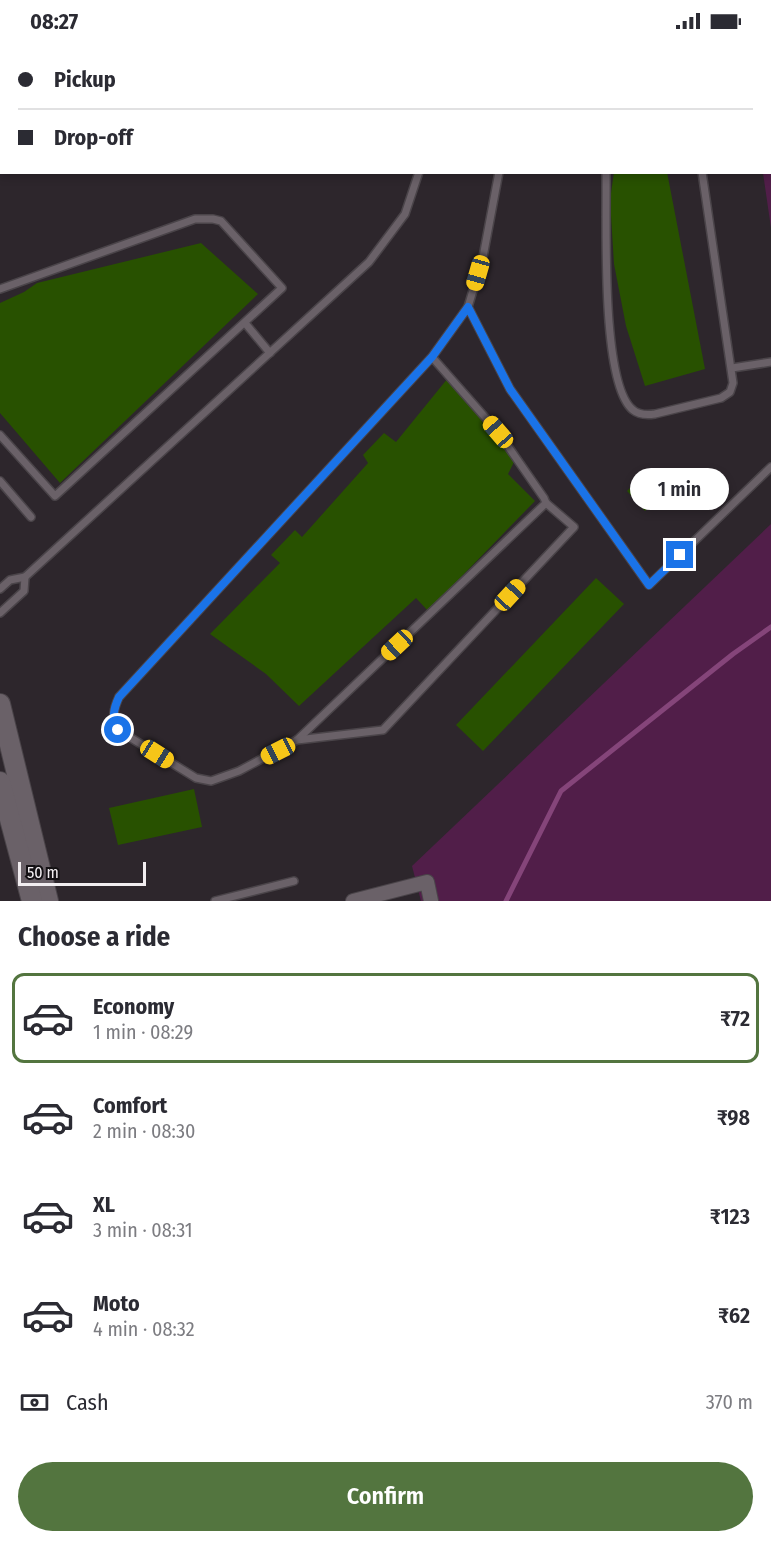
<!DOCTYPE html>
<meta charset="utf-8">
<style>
:root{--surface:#fff;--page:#f7f7f7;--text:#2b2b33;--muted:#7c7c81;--line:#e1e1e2;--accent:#53753f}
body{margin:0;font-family:"Fira Sans Condensed",sans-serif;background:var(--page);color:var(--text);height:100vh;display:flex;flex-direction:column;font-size:22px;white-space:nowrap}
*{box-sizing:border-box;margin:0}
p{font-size:20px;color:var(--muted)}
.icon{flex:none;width:33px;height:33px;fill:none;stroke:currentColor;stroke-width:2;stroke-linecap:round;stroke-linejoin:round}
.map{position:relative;height:859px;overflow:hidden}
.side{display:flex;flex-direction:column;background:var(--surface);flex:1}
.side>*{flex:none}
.guide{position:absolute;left:0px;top:0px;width:771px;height:132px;box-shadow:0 3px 9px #0003;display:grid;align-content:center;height:132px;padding:0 18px;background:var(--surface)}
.scale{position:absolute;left:18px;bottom:15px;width:128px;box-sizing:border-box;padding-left:6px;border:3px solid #f1edf0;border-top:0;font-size:16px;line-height:21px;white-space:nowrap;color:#f1edf0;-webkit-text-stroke:4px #131013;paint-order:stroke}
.end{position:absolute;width:27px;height:27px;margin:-14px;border:8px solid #1a73e8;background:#fff;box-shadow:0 0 0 3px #fff}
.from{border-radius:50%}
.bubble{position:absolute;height:42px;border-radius:21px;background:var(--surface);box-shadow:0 3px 9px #0003;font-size:20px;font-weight:600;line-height:42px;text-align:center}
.car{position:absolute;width:18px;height:36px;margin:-18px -9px;border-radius:8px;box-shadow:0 0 4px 2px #0007;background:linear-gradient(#f5c518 24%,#345 0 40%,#f5c518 0 76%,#345 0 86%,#f5c518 0)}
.guide b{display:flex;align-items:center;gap:21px;height:57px;font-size:22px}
.guide b+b{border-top:2px solid var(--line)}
.guide i{width:15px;height:15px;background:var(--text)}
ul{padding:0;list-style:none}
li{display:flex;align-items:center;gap:18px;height:90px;margin:0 12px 9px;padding:0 6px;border:3px solid transparent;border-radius:12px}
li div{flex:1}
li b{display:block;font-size:22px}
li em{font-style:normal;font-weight:600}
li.current{border-color:var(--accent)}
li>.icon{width:54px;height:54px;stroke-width:1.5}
h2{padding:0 18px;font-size:27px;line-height:72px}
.pay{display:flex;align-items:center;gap:15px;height:66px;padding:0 18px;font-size:22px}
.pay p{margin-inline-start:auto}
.button{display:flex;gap:12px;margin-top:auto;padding:12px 18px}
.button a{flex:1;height:69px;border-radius:36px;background:var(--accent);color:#fff;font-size:24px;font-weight:600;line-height:69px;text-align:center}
.status{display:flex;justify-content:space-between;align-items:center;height:42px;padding:0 30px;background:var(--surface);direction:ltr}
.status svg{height:16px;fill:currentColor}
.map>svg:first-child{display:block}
.green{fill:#511e49}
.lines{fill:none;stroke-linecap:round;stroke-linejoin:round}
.stream{stroke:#85457a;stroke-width:5}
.building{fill:#285100}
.lane-casing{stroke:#4a4449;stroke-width:10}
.street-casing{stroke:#4a4449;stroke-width:16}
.secondary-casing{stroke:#4a4449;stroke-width:22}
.lane{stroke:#6a6168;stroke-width:7}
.street{stroke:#6a6168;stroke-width:14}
.secondary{stroke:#6a6168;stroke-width:20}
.route{stroke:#1a73e8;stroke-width:8}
</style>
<div class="status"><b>08:27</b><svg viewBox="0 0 49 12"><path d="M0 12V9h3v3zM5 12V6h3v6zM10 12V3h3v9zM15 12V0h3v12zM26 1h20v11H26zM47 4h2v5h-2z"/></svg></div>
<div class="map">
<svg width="771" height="859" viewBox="0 0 771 859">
<rect width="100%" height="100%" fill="#2d262c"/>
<g class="green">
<polygon points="745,0 771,0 771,186 763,131 770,130 770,2"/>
<polygon points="771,482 771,859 421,859 412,824"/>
</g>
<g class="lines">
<polyline class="stream" points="506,859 561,749 733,612 771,585"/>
</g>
<g class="building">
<polygon points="614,130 667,130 705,327 645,344 626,284 614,222 610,158"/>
<polygon points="201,201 258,252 60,441 0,371 0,261 24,250 37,241"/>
<polygon points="448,336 501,402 516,416 508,432 535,459 428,569 416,556 299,664 266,632 210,592 280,521 271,513 295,488 302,495 368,421 363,413 384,391 396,400"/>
<polygon points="637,439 655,459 645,469 627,449"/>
<polygon points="596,536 624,562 483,709 456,683"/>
<polygon points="194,747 202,785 118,803 109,766"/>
</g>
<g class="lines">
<g class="lane-casing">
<g id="lane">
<polyline points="484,0 489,2"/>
<polyline points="454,2 457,0"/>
<polyline points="0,80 2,80"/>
<polyline points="499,130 483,215 468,265 510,347 649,543 771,425"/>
<path d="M606,130C607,175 600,342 633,368C639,373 648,373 655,372L721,356L730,350L733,341L702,130"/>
<polyline points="0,247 195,177 213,177 221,179 282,246 55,454 0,393"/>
<polyline points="245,281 270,311"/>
<path d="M432,315L498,390L544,456L546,461L297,698L239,729L211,739L196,736L118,688C112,675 113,668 119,655L432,315L468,265"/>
<polyline points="732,326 771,320"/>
<polyline points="0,439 31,475"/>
<polyline points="0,547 10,538 25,535 369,220 405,172 419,130"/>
<polyline points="0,571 24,549 25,535"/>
<polyline points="297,698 383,688 574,485 546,461"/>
<polyline points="215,859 294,839"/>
</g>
</g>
<g class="street-casing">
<polyline id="street" points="353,859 427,840 431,859"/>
</g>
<g class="secondary-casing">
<g id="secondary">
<polyline points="0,662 48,859"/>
<polyline points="0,740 32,859"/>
</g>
</g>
<use href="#lane" class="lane"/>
<use href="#street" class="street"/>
<use href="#secondary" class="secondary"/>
</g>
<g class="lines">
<path class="route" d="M118,688C112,675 113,668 119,655L432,315L468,265L510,347L649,543L680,513"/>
</g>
</svg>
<div class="scale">50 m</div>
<i class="end from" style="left:118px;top:688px"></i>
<i class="end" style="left:680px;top:513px"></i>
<div class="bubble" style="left:630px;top:426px;width:99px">1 min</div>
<i class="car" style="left:478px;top:231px;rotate:196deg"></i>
<i class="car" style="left:498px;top:390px;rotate:319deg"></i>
<i class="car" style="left:510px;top:553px;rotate:43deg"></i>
<i class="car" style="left:397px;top:603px;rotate:227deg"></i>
<i class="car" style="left:278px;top:709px;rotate:243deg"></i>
<i class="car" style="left:157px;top:712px;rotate:122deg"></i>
<div class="guide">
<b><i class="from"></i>Pickup</b>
<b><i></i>Drop-off</b>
</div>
</div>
<section class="side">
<h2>Choose a ride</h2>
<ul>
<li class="current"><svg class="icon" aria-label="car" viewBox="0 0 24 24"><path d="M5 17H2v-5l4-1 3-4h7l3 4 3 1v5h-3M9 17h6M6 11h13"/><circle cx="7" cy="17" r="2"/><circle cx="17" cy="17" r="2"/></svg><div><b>Economy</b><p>1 min · 08:29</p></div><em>₹72</em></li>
<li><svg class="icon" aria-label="car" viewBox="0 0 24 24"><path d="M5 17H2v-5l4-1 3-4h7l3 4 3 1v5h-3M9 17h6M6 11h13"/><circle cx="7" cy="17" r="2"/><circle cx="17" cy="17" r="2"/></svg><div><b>Comfort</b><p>2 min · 08:30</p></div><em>₹98</em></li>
<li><svg class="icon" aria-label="car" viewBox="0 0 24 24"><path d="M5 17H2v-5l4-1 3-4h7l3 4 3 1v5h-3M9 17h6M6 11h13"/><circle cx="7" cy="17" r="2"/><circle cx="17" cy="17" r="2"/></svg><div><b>XL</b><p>3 min · 08:31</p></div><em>₹123</em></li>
<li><svg class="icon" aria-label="car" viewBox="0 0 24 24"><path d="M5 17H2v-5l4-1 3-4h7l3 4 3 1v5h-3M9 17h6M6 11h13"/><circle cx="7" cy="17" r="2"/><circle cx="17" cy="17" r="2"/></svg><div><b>Moto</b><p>4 min · 08:32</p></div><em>₹62</em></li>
</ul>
<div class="pay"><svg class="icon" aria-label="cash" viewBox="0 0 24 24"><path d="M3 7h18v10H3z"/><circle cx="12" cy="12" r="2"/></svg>Cash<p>370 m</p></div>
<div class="button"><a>Confirm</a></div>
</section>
